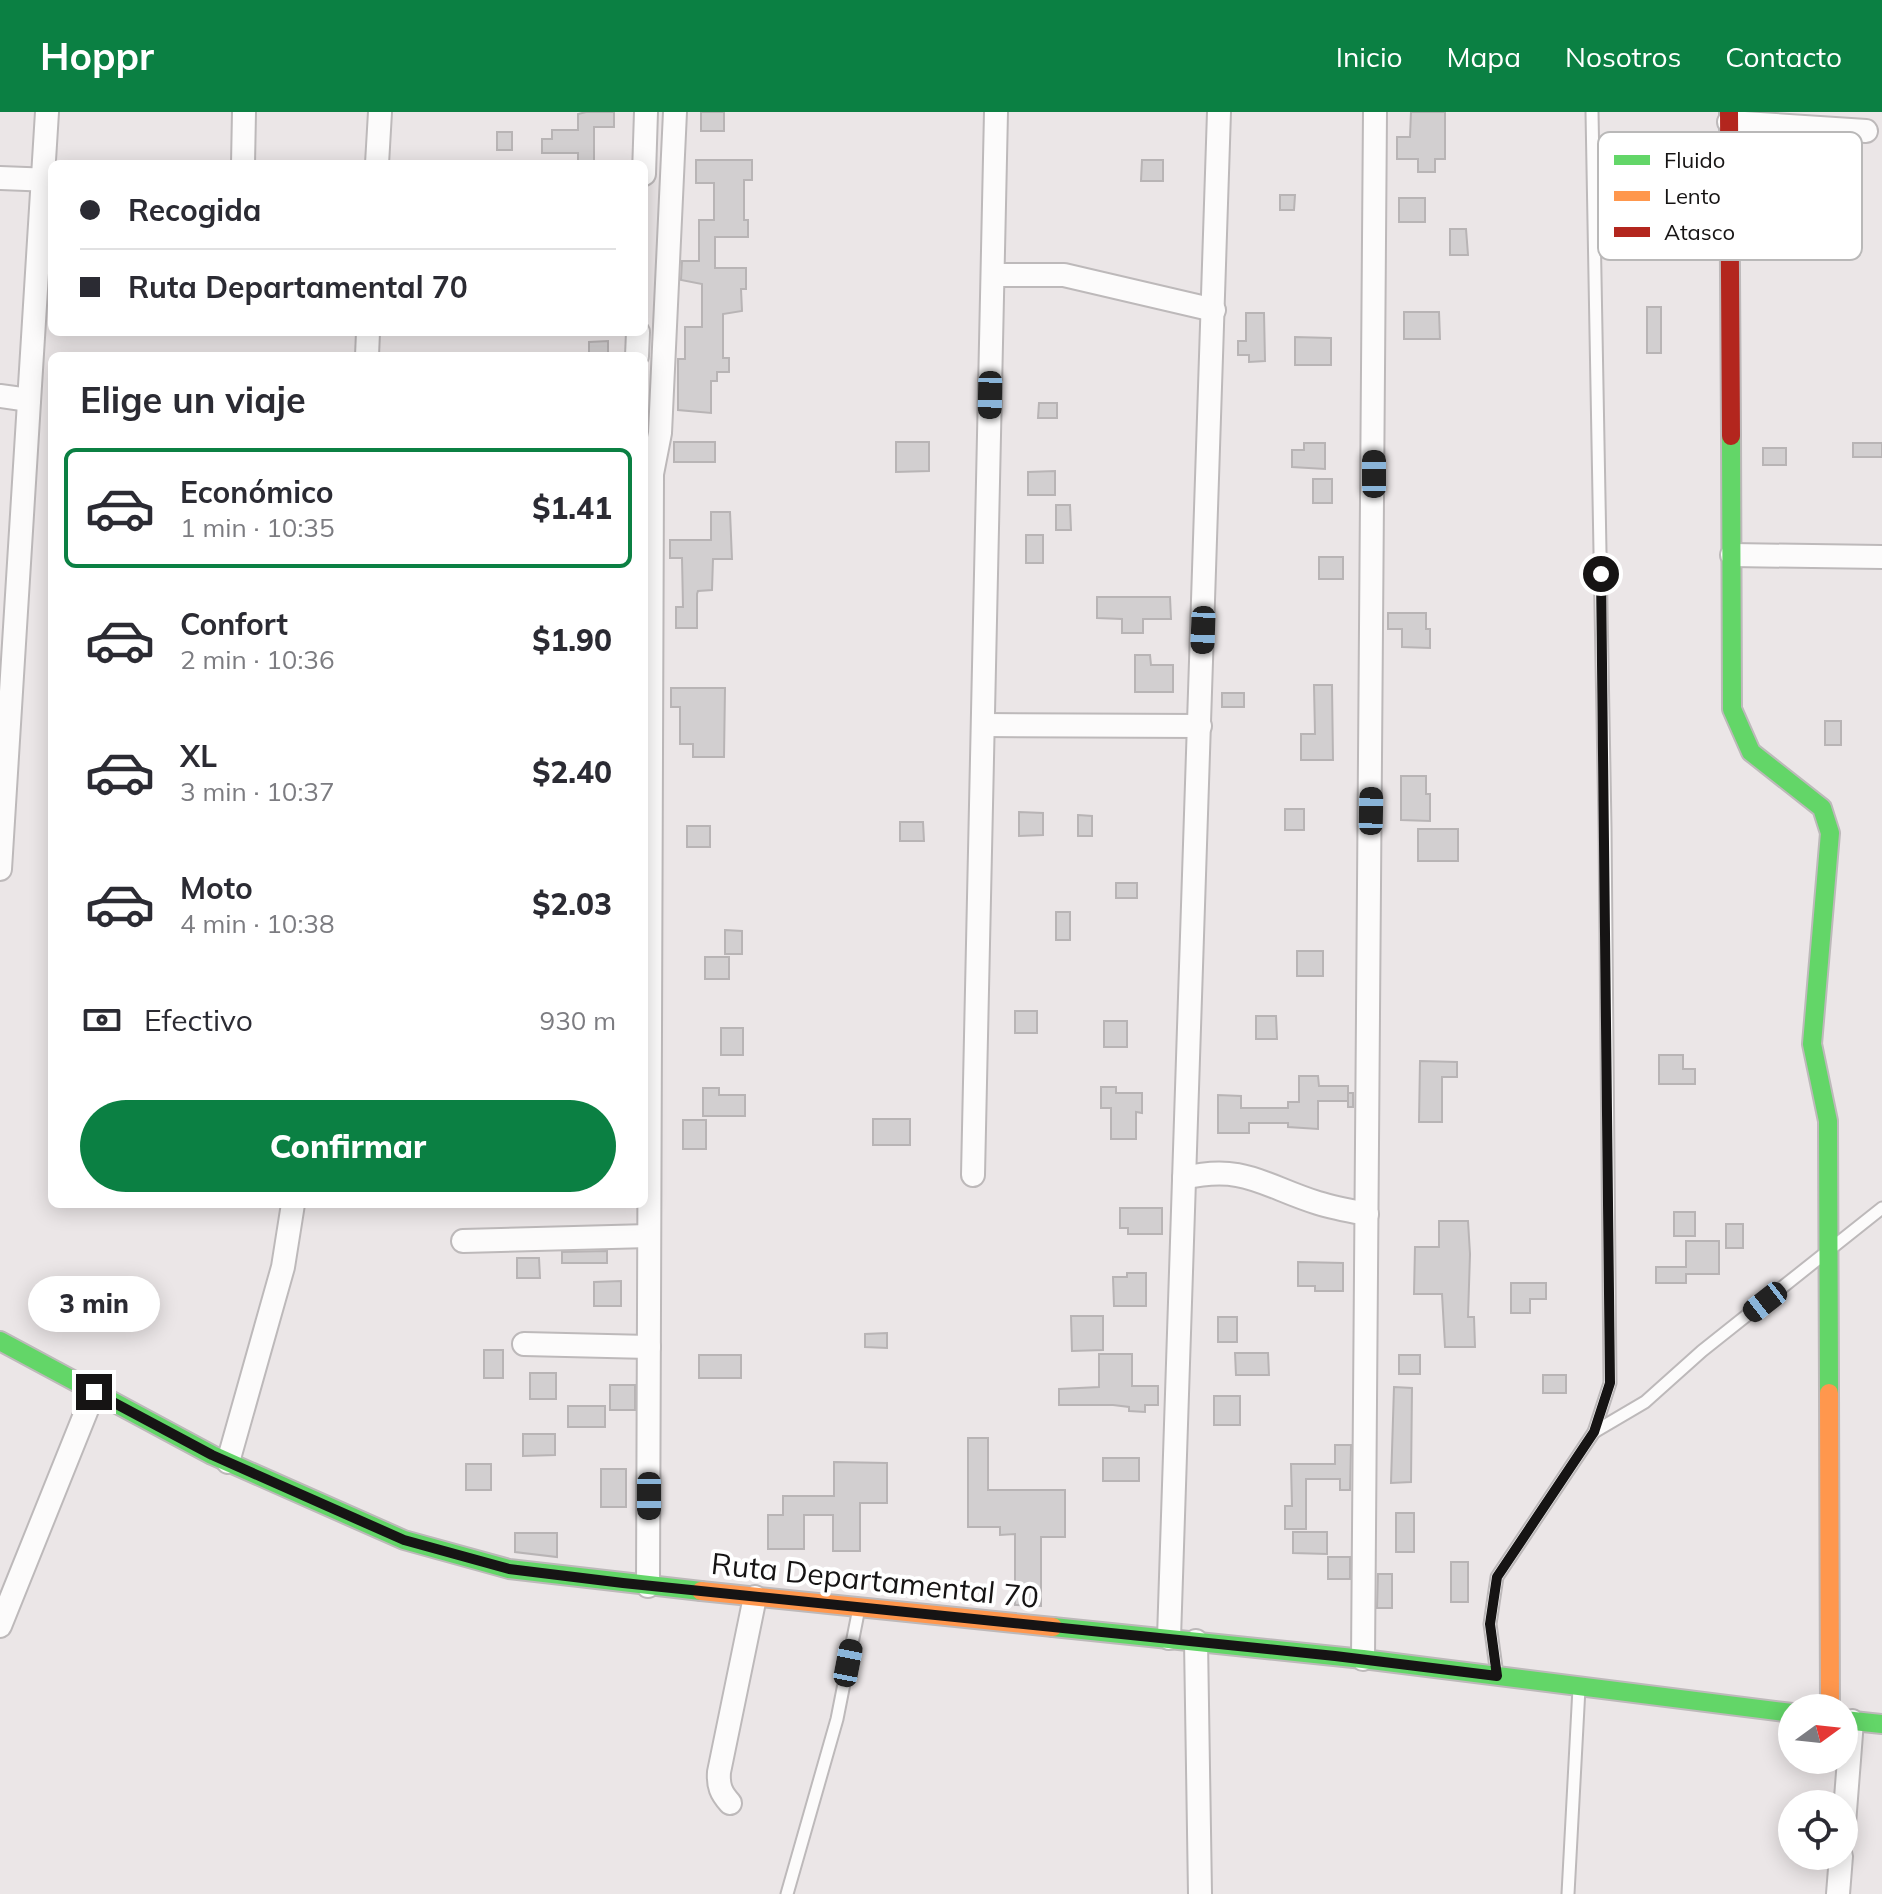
<!DOCTYPE html>
<html lang="es">
<meta charset="utf-8">
<style>
:root{--surface:#fff;--page:#f7f7f7;--text:#2b2b33;--muted:#7c7c81;--line:#e1e1e2;--accent:#0b8043}
body{margin:0;font-family:Mulish,sans-serif;background:var(--page);color:var(--text);height:100vh;display:flex;flex-direction:column;font-size:30px;white-space:nowrap}
*{box-sizing:border-box;margin:0}
p{font-size:26px;color:var(--muted)}
.icon{flex:none;width:44px;height:44px;fill:none;stroke:currentColor;stroke-width:2;stroke-linecap:round;stroke-linejoin:round}
.map{position:relative;flex:1;overflow:hidden}
.panel{position:absolute;left:48px;top:240px;width:600px;height:856px;display:flex;flex-direction:column;background:var(--surface);border-radius:12px;box-shadow:0 4px 20px #0003}
.panel>*{flex:none}
.top-card{position:absolute;left:48px;top:48px;width:600px;height:176px;border-radius:12px;box-shadow:0 4px 20px #0003;display:grid;align-content:center;height:176px;padding:0 32px;background:var(--surface)}
.needle{width:52px;rotate:75deg}
.tools{position:absolute;left:1778px;top:1582px;display:grid;gap:16px}
.tools a{display:grid;place-items:center;width:80px;height:80px;border-radius:50%;background:var(--surface);box-shadow:0 4px 20px #0003;font-size:40px}
.end{position:absolute;width:36px;height:36px;margin:-18px;border:10px solid #161414;background:#fff;box-shadow:0 0 0 4px #fff}
.from{border-radius:50%}
.bubble{position:absolute;height:56px;border-radius:28px;background:var(--surface);box-shadow:0 4px 20px #0003;font-size:26px;font-weight:800;line-height:56px;text-align:center}
.car{position:absolute;width:24px;height:48px;margin:-24px -12px;border-radius:10px;box-shadow:0 0 6px 2px #0007;background:linear-gradient(#222 24%,#8ab4d8 0 40%,#222 0 76%,#8ab4d8 0 86%,#222 0)}
.top-card b{display:flex;align-items:center;gap:28px;height:76px;font-size:30px}
.top-card b+b{border-top:2px solid var(--line)}
.top-card i{width:20px;height:20px;background:var(--text)}
ul{padding:0;list-style:none}
li{display:flex;align-items:center;gap:24px;height:120px;margin:0 16px 12px;padding:0 16px;border:4px solid transparent;border-radius:12px}
li div{flex:1}
li b{display:block;font-size:30px}
li em{font-style:normal;font-weight:800}
li.current{border-color:var(--accent)}
li>.icon{width:72px;height:72px;stroke-width:1.5}
h2{padding:0 32px;font-size:36px;line-height:96px}
.pay{display:flex;align-items:center;gap:20px;height:88px;padding:0 32px;font-size:30px}
.pay p{margin-inline-start:auto}
.action{display:flex;gap:16px;margin-top:auto;padding:16px 32px}
.action a{flex:1;height:92px;border-radius:48px;background:var(--accent);color:#fff;font-size:32px;font-weight:800;line-height:92px;text-align:center}
header{display:flex;align-items:center;gap:48px;box-sizing:border-box;height:112px;padding:0 40px;background:var(--accent);color:#fff}
header strong{font-size:38px}
nav{display:flex;gap:44px;margin-inline-start:auto;font-size:28px}
.map>svg:first-child{display:block}
.building{fill:#d2cfd0;stroke:#b8b4b5;stroke-width:2}
.lines{fill:none;stroke-linecap:round;stroke-linejoin:round}
.lane-casing{stroke:#bdb9ba;stroke-width:15}
.street-casing{stroke:#bdb9ba;stroke-width:26}
.fast-casing{stroke:#bdb9ba;stroke-width:22}
.slow-casing{stroke:#bdb9ba;stroke-width:22}
.jam-casing{stroke:#bdb9ba;stroke-width:22}
.lane{stroke:#fcfbfb;stroke-width:11}
.street{stroke:#fcfbfb;stroke-width:22}
.fast{stroke:#63d668;stroke-width:18}
.slow{stroke:#ff974d;stroke-width:18}
.jam{stroke:#b3261e;stroke-width:18}
.route{stroke:#161414;stroke-width:10}
.labels{text-anchor:middle;stroke-width:8;stroke-linejoin:round;paint-order:stroke}
.street-label{font-size:30px;fill:#161414;stroke:#fff}
.key{fill:#fff;stroke:#b9b8b8;stroke-width:2}
.key-label{font-size:22px;fill:#161414}
</style>
<header>
<strong>Hoppr</strong>
<nav><a>Inicio</a><a>Mapa</a><a>Nosotros</a><a>Contacto</a></nav>
</header>
<div class="map">
<svg width="1882" height="1782" viewBox="0 0 1882 1782">
<rect width="100%" height="100%" fill="#ebe6e7"/>
<g class="building">
<polygon points="586,0 614,0 614,15 594,15 594,52 578,52 578,41 542,41 542,27 552,27 552,18 578,18 578,2"/>
<rect x="701" y="0" width="23" height="19"/>
<polygon points="1411,0 1445,0 1445,47 1435,47 1435,60 1418,60 1418,47 1397,47 1397,25 1410,25"/>
<rect x="497" y="20" width="15" height="18"/>
<polygon points="696,48 752,48 752,68 744,68 744,108 748,108 748,125 715,125 715,156 746,156 746,177 741,177 742,199 723,202 723,246 729,246 729,260 717,260 717,269 711,269 711,301 678,298 678,247 685,247 685,215 702,215 702,172 681,168 682,149 699,149 699,108 714,108 714,71 696,71"/>
<polygon points="1142,48 1163,48 1163,69 1141,69"/>
<polygon points="1280,83 1295,83 1294,98 1280,98"/>
<rect x="1399" y="86" width="26" height="24"/>
<polygon points="1450,117 1466,117 1468,143 1450,143"/>
<rect x="1647" y="195" width="14" height="46"/>
<polygon points="1404,200 1439,200 1440,227 1404,227"/>
<polygon points="1246,201 1264,201 1265,249 1249,250 1249,243 1238,243 1238,229 1246,229"/>
<polygon points="1295,225 1331,226 1331,253 1295,253"/>
<polygon points="608,229 608,244 589,244 589,230"/>
<polygon points="1039,291 1057,291 1057,306 1038,306"/>
<rect x="674" y="330" width="41" height="20"/>
<polygon points="896,330 929,330 929,359 896,360"/>
<polygon points="1304,331 1325,331 1325,357 1292,355 1292,338 1304,338"/>
<rect x="1853" y="331" width="29" height="14"/>
<rect x="1763" y="336" width="23" height="17"/>
<polygon points="1055,359 1055,383 1028,383 1028,360"/>
<rect x="1313" y="367" width="19" height="24"/>
<polygon points="1056,393 1070,393 1071,418 1056,418"/>
<polygon points="711,400 730,400 732,447 713,447 712,478 698,479 697,482 697,516 676,516 676,495 683,495 682,446 670,446 670,428 711,428"/>
<rect x="1026" y="423" width="17" height="28"/>
<rect x="1319" y="445" width="24" height="22"/>
<polygon points="1097,485 1170,485 1171,507 1143,507 1143,521 1122,521 1122,507 1097,506"/>
<polygon points="1388,501 1426,501 1426,517 1430,517 1430,536 1402,535 1402,517 1388,517"/>
<polygon points="1135,543 1150,543 1151,553 1173,553 1173,580 1135,580"/>
<polygon points="1314,573 1332,573 1333,648 1301,648 1301,622 1315,622"/>
<polygon points="671,576 725,576 724,645 693,645 693,632 680,632 680,595 671,595"/>
<rect x="1222" y="581" width="22" height="14"/>
<rect x="1825" y="609" width="16" height="24"/>
<polygon points="1401,664 1426,664 1426,682 1430,682 1430,709 1401,708"/>
<rect x="1285" y="697" width="19" height="21"/>
<polygon points="1019,700 1043,701 1043,723 1019,724"/>
<polygon points="1078,703 1092,704 1092,724 1078,724"/>
<polygon points="900,710 923,710 924,729 900,729"/>
<rect x="687" y="714" width="23" height="21"/>
<rect x="1418" y="717" width="40" height="32"/>
<rect x="1116" y="771" width="21" height="15"/>
<rect x="1056" y="800" width="14" height="28"/>
<polygon points="725,818 742,819 742,842 725,842"/>
<rect x="1297" y="839" width="26" height="25"/>
<rect x="705" y="845" width="24" height="22"/>
<rect x="1015" y="899" width="22" height="22"/>
<polygon points="1256,904 1276,904 1277,927 1256,927"/>
<rect x="1104" y="909" width="23" height="26"/>
<rect x="721" y="916" width="22" height="27"/>
<polygon points="1659,943 1683,943 1683,957 1695,957 1695,972 1659,972"/>
<polygon points="1420,949 1457,950 1457,965 1442,965 1442,1010 1419,1010"/>
<polygon points="1299,964 1318,964 1319,974 1348,974 1348,981 1353,981 1353,995 1348,995 1348,982 1348,989 1318,989 1318,1017 1288,1015 1288,1011 1249,1011 1249,1021 1218,1021 1218,983 1241,984 1241,996 1288,996 1288,990 1299,990"/>
<polygon points="1101,975 1116,975 1116,981 1142,981 1142,1001 1136,1000 1136,1027 1111,1027 1111,996 1101,996"/>
<polygon points="703,976 719,976 719,983 745,983 745,1004 703,1004"/>
<rect x="873" y="1007" width="37" height="26"/>
<rect x="683" y="1008" width="23" height="29"/>
<polygon points="1120,1096 1162,1096 1162,1122 1128,1122 1128,1116 1120,1116"/>
<rect x="1674" y="1100" width="21" height="24"/>
<polygon points="1439,1109 1468,1109 1470,1142 1468,1205 1474,1205 1475,1235 1445,1235 1442,1182 1414,1182 1415,1135 1439,1135"/>
<rect x="1726" y="1112" width="17" height="24"/>
<polygon points="1686,1129 1719,1129 1719,1162 1686,1162 1686,1171 1656,1171 1656,1155 1686,1155"/>
<polygon points="607,1139 607,1151 562,1151 562,1140"/>
<polygon points="517,1146 539,1146 540,1166 517,1166"/>
<polygon points="1298,1150 1343,1151 1343,1179 1315,1179 1315,1174 1298,1174"/>
<polygon points="1127,1161 1146,1161 1146,1194 1114,1194 1113,1165 1127,1165"/>
<polygon points="621,1169 621,1194 594,1194 594,1170"/>
<polygon points="1511,1171 1546,1171 1546,1187 1530,1187 1530,1201 1511,1201"/>
<polygon points="1071,1204 1103,1204 1103,1238 1072,1239"/>
<rect x="1218" y="1205" width="19" height="25"/>
<polygon points="887,1221 887,1236 865,1235 865,1222"/>
<rect x="484" y="1238" width="19" height="28"/>
<polygon points="1235,1241 1268,1241 1269,1263 1236,1263"/>
<polygon points="1099,1242 1132,1242 1132,1274 1158,1274 1158,1293 1145,1293 1145,1300 1129,1299 1129,1295 1113,1293 1059,1293 1059,1277 1099,1275"/>
<rect x="699" y="1243" width="42" height="23"/>
<rect x="1399" y="1243" width="21" height="19"/>
<rect x="530" y="1261" width="26" height="26"/>
<rect x="1543" y="1263" width="23" height="18"/>
<rect x="610" y="1273" width="25" height="25"/>
<polygon points="1394,1275 1412,1276 1411,1370 1391,1371"/>
<rect x="1214" y="1284" width="26" height="29"/>
<rect x="568" y="1294" width="37" height="21"/>
<polygon points="523,1322 555,1322 555,1343 523,1344"/>
<polygon points="968,1326 988,1326 988,1378 1065,1378 1065,1425 1041,1425 1041,1494 1015,1493 1015,1422 1000,1423 1000,1415 968,1415"/>
<polygon points="1335,1333 1351,1333 1350,1378 1340,1378 1340,1367 1306,1367 1306,1417 1285,1417 1285,1394 1292,1394 1291,1352 1335,1352"/>
<rect x="1103" y="1346" width="36" height="23"/>
<polygon points="834,1350 887,1351 887,1391 860,1391 860,1439 833,1439 833,1403 804,1403 804,1437 768,1437 768,1403 783,1403 783,1384 834,1384"/>
<rect x="466" y="1352" width="25" height="26"/>
<rect x="601" y="1357" width="25" height="38"/>
<rect x="1396" y="1401" width="18" height="39"/>
<polygon points="1293,1420 1327,1420 1327,1442 1293,1441"/>
<polygon points="515,1421 557,1421 557,1445 515,1440"/>
<rect x="1328" y="1445" width="22" height="22"/>
<rect x="1451" y="1450" width="17" height="40"/>
<polygon points="1378,1462 1392,1462 1392,1496 1377,1496"/>
</g>
<g class="lines">
<g class="lane-casing">
<g id="lane">
<polyline points="1594,1320 1645,1290 1702,1239 1882,1096"/>
<polyline points="1497,1563 1490,1512 1497,1465 1594,1320 1610,1271 1605,715 1592,0"/>
<polyline points="787,1782 837,1607 859,1496"/>
<polyline points="1568,1782 1579,1576"/>
</g>
</g>
<g class="street-casing">
<g id="street">
<polyline points="1729,10 1866,19"/>
<polyline points="243,52 244,0"/>
<polyline points="377,52 380,0"/>
<polyline points="644,62 646,0"/>
<polyline points="0,66 52,68"/>
<polyline points="993,163 1064,163 1214,198"/>
<polyline points="367,244 368,220"/>
<polyline points="637,244 638,220"/>
<polyline points="0,284 29,288"/>
<polyline points="1732,443 1882,445"/>
<polyline points="983,613 1200,614"/>
<polyline points="0,757 47,0"/>
<polyline points="973,1063 996,0"/>
<path d="M1184,1066C1244,1052 1264,1074 1318,1091C1334,1096 1351,1099 1367,1102"/>
<polyline points="463,1129 649,1124"/>
<polyline points="524,1232 649,1235"/>
<polyline points="228,1350 283,1155 293,1092"/>
<polyline points="648,1474 652,362 660,321 675,0"/>
<polyline points="0,1514 94,1280"/>
<polyline points="1169,1526 1219,0"/>
<polyline points="1196,1529 1200,1782"/>
<polyline points="1363,1547 1375,0"/>
<path d="M730,1691C721,1681 718,1674 719,1660L755,1485"/>
<polyline points="1844,1712 1852,1609"/>
<polyline points="1838,1782 1841,1744"/>
</g>
</g>
<g class="fast-casing">
<g id="fast">
<polyline points="1731,324 1732,597 1751,640 1822,696 1830,721 1812,932 1828,1009 1829,1281"/>
<polyline points="0,1229 212,1343 404,1428 509,1457 701,1479"/>
<polyline points="1053,1515 1363,1547 1792,1601"/>
<polyline points="1844,1608 1882,1612"/>
</g>
</g>
<g class="slow-casing">
<g id="slow">
<polyline points="1829,1281 1830,1596"/>
<polyline points="701,1479 1053,1515"/>
</g>
</g>
<g class="jam-casing">
<polyline id="jam" points="1729,0 1731,324"/>
</g>
<use href="#lane" class="lane"/>
<use href="#street" class="street"/>
<use href="#fast" class="fast"/>
<use href="#slow" class="slow"/>
<use href="#jam" class="jam"/>
</g>
<g class="lines">
<polyline class="route" points="94,1280 212,1343 404,1428 509,1457 623,1471 1335,1544 1497,1564 1490,1512 1497,1465 1594,1320 1610,1271 1601,462"/>
</g>
<g class="labels">
<g class="street-label">
<text transform="translate(875 1469) rotate(6)" y="10">Ruta Departamental 70</text>
</g>
</g>
<rect x="1598" y="20" width="264" height="128" rx="12" class="key"/>
<rect x="1614" y="43" width="36" height="10" fill="#63d668"/>
<rect x="1614" y="79" width="36" height="10" fill="#ff974d"/>
<rect x="1614" y="115" width="36" height="10" fill="#b3261e"/>
<g class="key-label">
<text x="1664" y="56">Fluido</text>
<text x="1664" y="92">Lento</text>
<text x="1664" y="128">Atasco</text>
</g>
</svg>
<div class="tools">
<a><svg class="needle" viewBox="-14 -14 28 28"><path d="M0-13l5 13h-10z" fill="#e53935"/><path d="M0 13l5-13h-10z" fill="#7c7c81"/></svg></a>
<a><svg class="icon" aria-label="locate" viewBox="0 0 24 24"><circle cx="12" cy="12" r="6"/><path d="M12 2v4M12 18v4M2 12h4M18 12h4"/></svg></a>
</div>
<i class="end from" style="left:1601px;top:462px"></i>
<i class="end" style="left:94px;top:1280px"></i>
<div class="bubble" style="left:28px;top:1164px;width:132px">3 min</div>
<i class="car" style="left:990px;top:283px;rotate:181deg"></i>
<i class="car" style="left:1374px;top:362px;rotate:0deg"></i>
<i class="car" style="left:1203px;top:518px;rotate:182deg"></i>
<i class="car" style="left:1371px;top:699px;rotate:1deg"></i>
<i class="car" style="left:1765px;top:1190px;rotate:232deg"></i>
<i class="car" style="left:649px;top:1384px;rotate:180deg"></i>
<i class="car" style="left:848px;top:1551px;rotate:11deg"></i>
<div class="top-card">
<b><i class="from"></i>Recogida</b>
<b><i></i>Ruta Departamental 70</b>
</div>
<section class="panel">
<h2>Elige un viaje</h2>
<ul>
<li class="current"><svg class="icon" aria-label="car" viewBox="0 0 24 24"><path d="M5 17H2v-5l4-1 3-4h7l3 4 3 1v5h-3M9 17h6M6 11h13"/><circle cx="7" cy="17" r="2"/><circle cx="17" cy="17" r="2"/></svg><div><b>Económico</b><p>1 min · 10:35</p></div><em>$1.41</em></li>
<li><svg class="icon" aria-label="car" viewBox="0 0 24 24"><path d="M5 17H2v-5l4-1 3-4h7l3 4 3 1v5h-3M9 17h6M6 11h13"/><circle cx="7" cy="17" r="2"/><circle cx="17" cy="17" r="2"/></svg><div><b>Confort</b><p>2 min · 10:36</p></div><em>$1.90</em></li>
<li><svg class="icon" aria-label="car" viewBox="0 0 24 24"><path d="M5 17H2v-5l4-1 3-4h7l3 4 3 1v5h-3M9 17h6M6 11h13"/><circle cx="7" cy="17" r="2"/><circle cx="17" cy="17" r="2"/></svg><div><b>XL</b><p>3 min · 10:37</p></div><em>$2.40</em></li>
<li><svg class="icon" aria-label="car" viewBox="0 0 24 24"><path d="M5 17H2v-5l4-1 3-4h7l3 4 3 1v5h-3M9 17h6M6 11h13"/><circle cx="7" cy="17" r="2"/><circle cx="17" cy="17" r="2"/></svg><div><b>Moto</b><p>4 min · 10:38</p></div><em>$2.03</em></li>
</ul>
<div class="pay"><svg class="icon" aria-label="cash" viewBox="0 0 24 24"><path d="M3 7h18v10H3z"/><circle cx="12" cy="12" r="2"/></svg>Efectivo<p>930 m</p></div>
<div class="action"><a>Confirmar</a></div>
</section>
</div>
